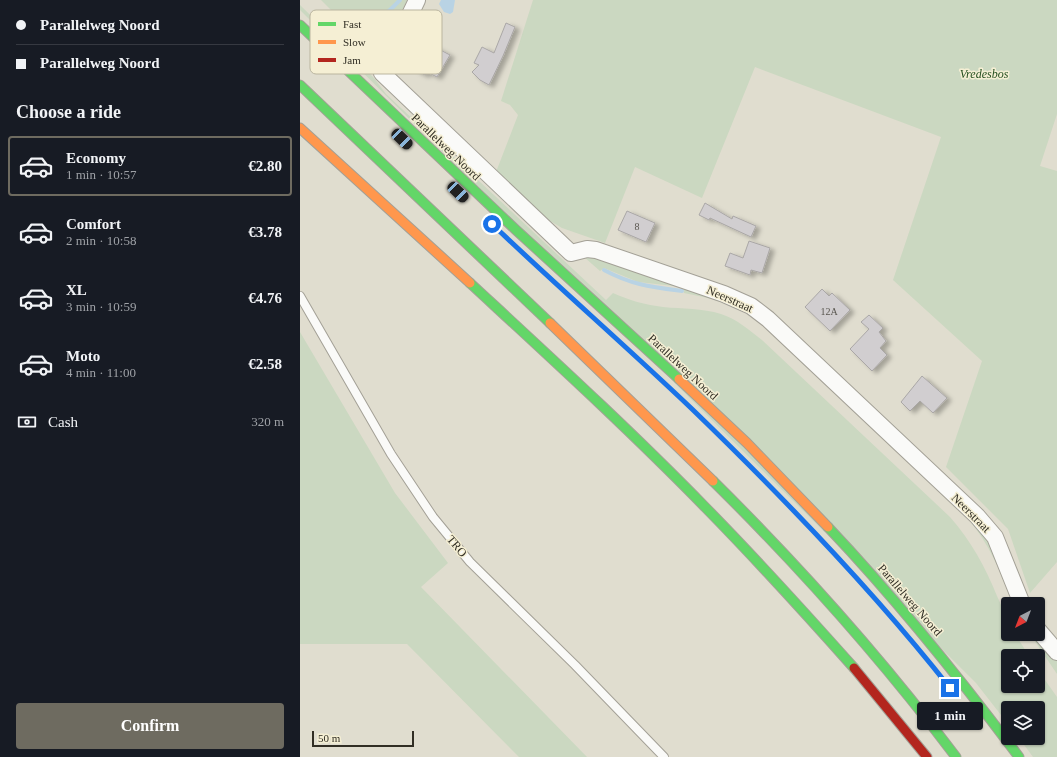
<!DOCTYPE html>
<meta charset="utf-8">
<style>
:root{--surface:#171b24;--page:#20242c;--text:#f1f3f6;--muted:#9ea1a6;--line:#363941;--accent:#6e6b60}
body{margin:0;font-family:Georgia,serif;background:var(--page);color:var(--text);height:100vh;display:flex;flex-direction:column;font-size:15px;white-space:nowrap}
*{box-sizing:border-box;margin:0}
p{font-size:13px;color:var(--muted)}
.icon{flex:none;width:22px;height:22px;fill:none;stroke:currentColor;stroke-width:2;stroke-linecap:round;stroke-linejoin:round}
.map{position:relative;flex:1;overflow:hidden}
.details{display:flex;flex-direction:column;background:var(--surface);width:300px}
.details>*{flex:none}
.guide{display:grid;align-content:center;height:88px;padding:0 16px;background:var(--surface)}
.needle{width:26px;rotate:222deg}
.buttons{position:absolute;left:701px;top:597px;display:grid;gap:8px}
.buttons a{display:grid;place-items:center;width:44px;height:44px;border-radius:4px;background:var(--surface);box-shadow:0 1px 3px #0004;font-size:20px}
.scale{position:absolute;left:12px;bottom:10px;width:102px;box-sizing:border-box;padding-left:4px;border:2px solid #312e24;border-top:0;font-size:11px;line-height:14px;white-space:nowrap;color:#312e24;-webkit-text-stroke:3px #f5efd4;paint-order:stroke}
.end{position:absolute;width:18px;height:18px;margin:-9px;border:5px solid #1a73e8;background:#fff;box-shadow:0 0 0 2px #fff}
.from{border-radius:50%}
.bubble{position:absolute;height:28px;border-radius:4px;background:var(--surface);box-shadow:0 1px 3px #0004;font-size:13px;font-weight:700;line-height:28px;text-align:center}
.car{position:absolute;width:12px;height:24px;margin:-12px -6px;border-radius:5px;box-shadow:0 0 3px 1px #0007;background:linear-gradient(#222 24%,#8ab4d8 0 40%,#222 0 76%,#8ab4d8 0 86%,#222 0)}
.guide b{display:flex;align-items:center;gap:14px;height:38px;font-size:15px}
.guide b+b{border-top:1px solid var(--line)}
.guide i{width:10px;height:10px;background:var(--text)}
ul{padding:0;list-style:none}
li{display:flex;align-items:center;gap:12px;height:60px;margin:0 8px 6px;padding:0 8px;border:2px solid transparent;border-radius:4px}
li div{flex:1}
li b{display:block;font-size:15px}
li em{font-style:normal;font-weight:700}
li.active{border-color:var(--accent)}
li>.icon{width:36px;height:36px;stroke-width:1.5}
h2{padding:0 16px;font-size:18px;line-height:48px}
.pay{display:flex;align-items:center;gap:10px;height:44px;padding:0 16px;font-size:15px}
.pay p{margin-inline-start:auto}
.action{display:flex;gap:8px;margin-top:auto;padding:8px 16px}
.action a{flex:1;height:46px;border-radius:4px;background:var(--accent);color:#fff;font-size:16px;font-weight:700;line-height:46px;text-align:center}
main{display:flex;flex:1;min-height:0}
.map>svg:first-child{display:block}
.green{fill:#cbd8c1}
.water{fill:#b9d3e4}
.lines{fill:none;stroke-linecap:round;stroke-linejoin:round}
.stream{stroke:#b9d3e4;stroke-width:4}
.building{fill:#d1ced0;stroke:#aaa7a6;filter:url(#shadow)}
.lane-casing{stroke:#a3a096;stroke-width:10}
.street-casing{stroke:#a3a096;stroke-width:18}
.fast-casing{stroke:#a3a096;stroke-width:11}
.slow-casing{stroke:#a3a096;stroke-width:11}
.jam-casing{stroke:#a3a096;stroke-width:11}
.lane{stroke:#fafaf8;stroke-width:8}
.street{stroke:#fafaf8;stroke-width:16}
.fast{stroke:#63d668;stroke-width:9}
.slow{stroke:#ff974d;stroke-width:9}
.jam{stroke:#b3261e;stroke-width:9}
.route{stroke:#1a73e8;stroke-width:5}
.labels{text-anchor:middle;stroke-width:3;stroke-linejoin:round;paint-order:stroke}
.number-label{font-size:10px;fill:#59564f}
.park-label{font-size:12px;font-style:italic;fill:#244f1f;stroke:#f5efd4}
.street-label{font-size:12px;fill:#312e24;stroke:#f5efd4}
.key{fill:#f5efd4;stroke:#bab59f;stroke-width:1}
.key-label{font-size:11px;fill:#312e24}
</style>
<main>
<section class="details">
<div class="guide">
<b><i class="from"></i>Parallelweg Noord</b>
<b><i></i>Parallelweg Noord</b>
</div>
<h2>Choose a ride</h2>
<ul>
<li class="active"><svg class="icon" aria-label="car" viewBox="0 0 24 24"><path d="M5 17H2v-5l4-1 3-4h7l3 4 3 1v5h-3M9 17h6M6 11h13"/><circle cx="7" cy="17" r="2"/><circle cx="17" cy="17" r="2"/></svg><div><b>Economy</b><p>1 min · 10:57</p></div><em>€2.80</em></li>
<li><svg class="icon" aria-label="car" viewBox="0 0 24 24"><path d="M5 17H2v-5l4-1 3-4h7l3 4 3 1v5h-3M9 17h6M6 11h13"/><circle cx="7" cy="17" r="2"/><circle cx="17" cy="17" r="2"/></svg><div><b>Comfort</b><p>2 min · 10:58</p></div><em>€3.78</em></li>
<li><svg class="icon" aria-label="car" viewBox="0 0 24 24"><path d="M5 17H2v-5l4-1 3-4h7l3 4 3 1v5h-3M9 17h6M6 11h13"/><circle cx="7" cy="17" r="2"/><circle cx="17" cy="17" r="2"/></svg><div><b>XL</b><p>3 min · 10:59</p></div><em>€4.76</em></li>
<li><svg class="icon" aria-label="car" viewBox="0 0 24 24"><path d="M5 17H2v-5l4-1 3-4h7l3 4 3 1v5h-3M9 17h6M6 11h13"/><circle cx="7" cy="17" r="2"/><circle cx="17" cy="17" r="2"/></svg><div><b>Moto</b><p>4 min · 11:00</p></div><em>€2.58</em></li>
</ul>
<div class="pay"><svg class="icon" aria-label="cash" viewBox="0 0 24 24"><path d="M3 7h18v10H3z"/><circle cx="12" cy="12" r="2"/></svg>Cash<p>320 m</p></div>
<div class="action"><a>Confirm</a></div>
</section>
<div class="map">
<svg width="757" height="757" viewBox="0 0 757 757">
<defs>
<filter id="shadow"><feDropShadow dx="4.5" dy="2.5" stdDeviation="2" flood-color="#0004"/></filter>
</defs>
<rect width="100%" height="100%" fill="#e0ddcf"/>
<g class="green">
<polygon points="21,0 107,0 80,59"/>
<polygon points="233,0 757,0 757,114 740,166 757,171 757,562 730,593 708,529 646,467 682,361 593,280 641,137 455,67 402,198 335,167 305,243 262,228 245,218 196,172 218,115 210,105 201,101"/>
<path d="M0,5L74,78L86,94L306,300L313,293C328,300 346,305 363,307C383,309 402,308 421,314C437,319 449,330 462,340L650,517C671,541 685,566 697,596C703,609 708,620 708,634H715L729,656H708V686H738V670L757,697V757H733L719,738H738V708H708V724L676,683L0,10Z"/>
<path d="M293,255L448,308L685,533L717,604H713L712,601C700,571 690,545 669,520L458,321C436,304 410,298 384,293L383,287L338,282L304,268L300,271L284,257Z"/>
<polygon points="0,332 95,493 148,563 121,587 287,757 219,757 107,644 0,644"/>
<polygon points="730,634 736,634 757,659 757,674"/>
</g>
<polygon class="water" points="141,0 155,0 153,12 150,14 144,12 139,4"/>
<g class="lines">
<g class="stream">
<polyline points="54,34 90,10 100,0"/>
<path d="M304,270C332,285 351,287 382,291"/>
</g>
</g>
<g class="building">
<polygon points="206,23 215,27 203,56 189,85 180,80 172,72 179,65 174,63 182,47 194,53"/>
<polygon points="129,44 150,55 137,77 127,72 125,75 115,70"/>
<polygon points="405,203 432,219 433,216 456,226 451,237 410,218 409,220 399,215"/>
<polygon points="327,211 355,223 346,242 318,230"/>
<polygon points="449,241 470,248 462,273 451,270 450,275 425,266 430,253 443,258"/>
<polygon points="522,289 529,296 532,293 550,310 530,331 505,307"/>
<polygon points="569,315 583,328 579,332 586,341 580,348 587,355 572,371 550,349 569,329 561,322"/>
<polygon points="622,376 647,398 633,413 620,401 610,411 601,402"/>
</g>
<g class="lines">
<g class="lane-casing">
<polyline id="lane" points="0,296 91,454 133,517 170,562 275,665 364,757"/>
</g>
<g class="street-casing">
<g id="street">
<polyline points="117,0 82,73 271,253 287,249 296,250 424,294 451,306 468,319 677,516 695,537 722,604"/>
<polyline points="738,630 757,652"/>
</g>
</g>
<g class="fast-casing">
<g id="fast">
<polyline points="0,25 216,230 379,379"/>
<polyline points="0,85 250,323"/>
<path d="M170,283C250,357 330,430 406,508C457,560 506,614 554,668"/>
<path d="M413,481C501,568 582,659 656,757"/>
<path d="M528,527C597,600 659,677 719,757"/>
</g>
</g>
<g class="slow-casing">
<g id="slow">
<polyline points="0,128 170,283"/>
<polyline points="250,323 413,481"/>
<polyline points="379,379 447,443 528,527"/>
</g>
</g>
<g class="jam-casing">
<polyline id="jam" points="554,668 627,757"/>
</g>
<use href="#lane" class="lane"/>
<use href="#street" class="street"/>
<use href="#fast" class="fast"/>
<use href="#slow" class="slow"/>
<use href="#jam" class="jam"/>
</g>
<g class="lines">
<path class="route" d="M192,224C258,287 326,346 392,409C483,497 572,589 650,688"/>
</g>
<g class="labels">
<g class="number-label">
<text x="337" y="230">8</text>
<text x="529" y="315">12A</text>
</g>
<g class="park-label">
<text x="684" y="78">Vredesbos</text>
</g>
<g class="street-label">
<text transform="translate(146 147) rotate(44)" y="4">Parallelweg Noord</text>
<text transform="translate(430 299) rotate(24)" y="4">Neerstraat</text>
<text transform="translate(383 367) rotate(43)" y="4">Parallelweg Noord</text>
<text transform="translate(671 513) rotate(45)" y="4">Neerstraat</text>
<text transform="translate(157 546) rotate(50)" y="4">TRO</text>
<text transform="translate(610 600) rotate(49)" y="4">Parallelweg Noord</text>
</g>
</g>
<rect x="10" y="10" width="132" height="64" rx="6" class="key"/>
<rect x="18" y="22" width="18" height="4" fill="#63d668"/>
<rect x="18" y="40" width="18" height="4" fill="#ff974d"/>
<rect x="18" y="58" width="18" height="4" fill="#b3261e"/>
<g class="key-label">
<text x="43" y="28">Fast</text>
<text x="43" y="46">Slow</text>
<text x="43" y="64">Jam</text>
</g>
</svg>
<div class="buttons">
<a><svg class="needle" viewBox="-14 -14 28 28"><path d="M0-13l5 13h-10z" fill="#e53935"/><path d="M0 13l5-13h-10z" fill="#9ea1a6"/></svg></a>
<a><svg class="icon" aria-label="locate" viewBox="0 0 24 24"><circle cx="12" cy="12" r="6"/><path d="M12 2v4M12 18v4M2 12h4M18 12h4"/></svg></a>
<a><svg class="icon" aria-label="layers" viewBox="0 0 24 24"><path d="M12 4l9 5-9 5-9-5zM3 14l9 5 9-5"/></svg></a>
</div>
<div class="scale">50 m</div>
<i class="end from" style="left:192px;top:224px"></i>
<i class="end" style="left:650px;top:688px"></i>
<div class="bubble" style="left:617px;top:702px;width:66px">1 min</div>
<i class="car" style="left:102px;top:139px;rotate:134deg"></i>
<i class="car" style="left:158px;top:192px;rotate:134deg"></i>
</div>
</main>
